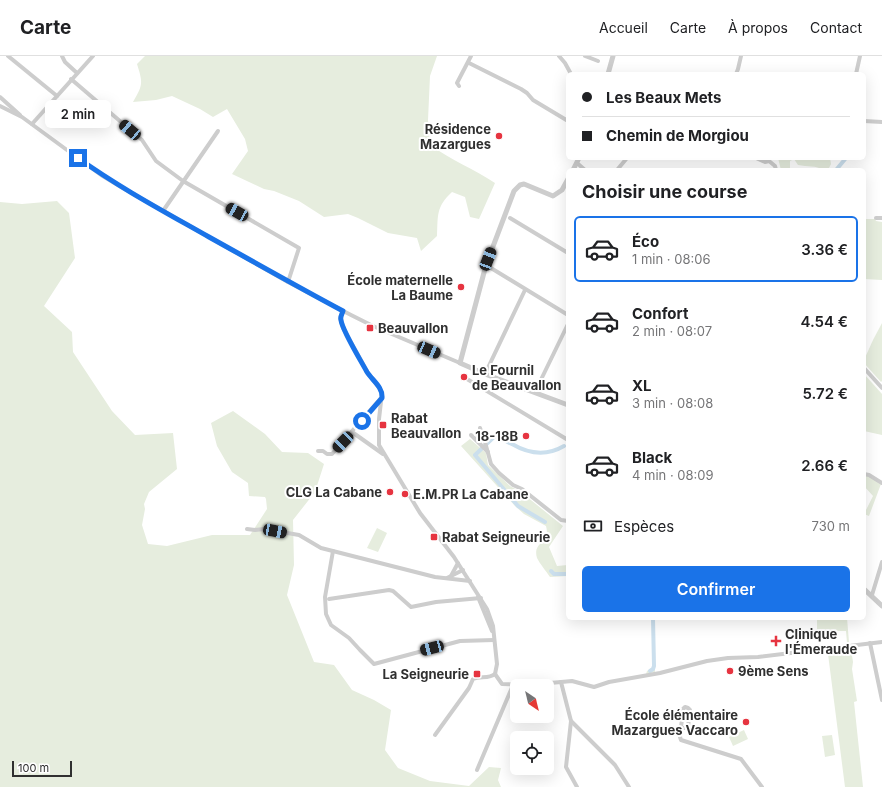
<!DOCTYPE html>
<html lang="fr">
<meta charset="utf-8">
<style>
:root{--surface:#fff;--page:#f2f2f2;--text:#202124;--muted:#757577;--line:#e0e0e0;--accent:#1a73e8}
body{margin:0;font-family:Inter,sans-serif;background:var(--page);color:var(--text);height:100vh;display:flex;flex-direction:column;font-size:15px;white-space:nowrap}
*{box-sizing:border-box;margin:0}
p{font-size:13px;color:var(--muted)}
.icon{flex:none;width:22px;height:22px;fill:none;stroke:currentColor;stroke-width:2;stroke-linecap:round;stroke-linejoin:round}
.map{position:relative;flex:1;overflow:hidden}
.side{position:absolute;left:566px;top:112px;width:300px;height:452px;display:flex;flex-direction:column;background:var(--surface);border-radius:6px;box-shadow:0 4px 16px #0002}
.side>*{flex:none}
.top-card{position:absolute;left:566px;top:16px;width:300px;height:88px;border-radius:6px;box-shadow:0 4px 16px #0002;display:grid;align-content:center;height:88px;padding:0 16px;background:var(--surface)}
.needle{width:26px;rotate:145deg}
.buttons{position:absolute;left:510px;top:623px;display:grid;gap:8px}
.buttons a{display:grid;place-items:center;width:44px;height:44px;border-radius:6px;background:var(--surface);box-shadow:0 4px 16px #0002;font-size:20px}
.scale{position:absolute;left:12px;bottom:10px;width:60px;box-sizing:border-box;padding-left:4px;border:2px solid #303030;border-top:0;font-size:11px;line-height:14px;white-space:nowrap;color:#303030;-webkit-text-stroke:3px #fff;paint-order:stroke}
.end{position:absolute;width:18px;height:18px;margin:-9px;border:5px solid #1a73e8;background:#fff;box-shadow:0 0 0 2px #fff}
.from{border-radius:50%}
.bubble{position:absolute;height:28px;border-radius:6px;background:var(--surface);box-shadow:0 4px 16px #0002;font-size:13px;font-weight:600;line-height:28px;text-align:center}
.car{position:absolute;width:12px;height:24px;margin:-12px -6px;border-radius:5px;box-shadow:0 0 3px 1px #0007;background:linear-gradient(#222 24%,#8ab4d8 0 40%,#222 0 76%,#8ab4d8 0 86%,#222 0)}
.top-card b{display:flex;align-items:center;gap:14px;height:38px;font-size:15px}
.top-card b+b{border-top:1px solid var(--line)}
.top-card i{width:10px;height:10px;background:var(--text)}
ul{padding:0;list-style:none}
li{display:flex;align-items:center;gap:12px;height:66px;margin:0 8px 6px;padding:0 8px;border:2px solid transparent;border-radius:6px}
li div{flex:1}
li b{display:block;font-size:15px}
li em{font-style:normal;font-weight:600}
li.on{border-color:var(--accent)}
li>.icon{width:36px;height:36px;stroke-width:1.5}
h2{padding:0 16px;font-size:18px;line-height:48px}
.pay{display:flex;align-items:center;gap:10px;height:44px;padding:0 16px;font-size:15px}
.pay p{margin-inline-start:auto}
.action{display:flex;gap:8px;margin-top:auto;padding:8px 16px}
.action a{flex:1;height:46px;border-radius:6px;background:var(--accent);color:#fff;font-size:16px;font-weight:600;line-height:46px;text-align:center}
header{display:flex;align-items:center;gap:24px;box-sizing:border-box;height:56px;padding:0 20px;background:var(--surface);border-bottom:1px solid var(--line)}
header strong{font-size:19px}
nav{display:flex;gap:22px;margin-inline-start:auto;font-size:14px}
.map>svg:first-child{display:block}
.green{fill:#e6edde}
.lines{fill:none;stroke-linecap:round;stroke-linejoin:round}
.canal{stroke:#cbdfed;stroke-width:4}
.minor{stroke:#cdcdcd;stroke-width:4}
.tertiary{stroke:#cdcdcd;stroke-width:5}
.route{stroke:#1a73e8;stroke-width:5}
.poi-dot{fill:#e63440;stroke:#fff;stroke-width:1.5}
.labels{text-anchor:middle;stroke-width:4;stroke-linejoin:round;paint-order:stroke}
.poi-label{font-size:13px;font-weight:bold;fill:#303030;stroke:#fff;text-anchor:start}
</style>
<header>
<strong>Carte</strong>
<nav><a>Accueil</a><a>Carte</a><a>À propos</a><a>Contact</a></nav>
</header>
<div class="map">
<svg width="882" height="731" viewBox="0 0 882 731">
<rect width="100%" height="100%" fill="#fff"/>
<g class="green">
<path d="M145,0H437L430,20L428,64L430,89C451,104 474,113 495,127L479,163L470,161L465,141L452,136C436,151 438,159 437,180L421,195L417,182L388,177L358,162L348,158L324,161L299,145L274,135L264,133L232,118L248,95L245,83L227,53L213,61L200,53L172,40L156,44L133,46C143,29 143,27 137,8Z"/>
<path d="M778,102H830L831,108L829,112L824,114C815,109 808,111 798,109L794,103L790,105V114H781Z"/>
<polygon points="57,145 69,157 75,202 44,250 72,276 73,296 112,355 135,379 173,377 177,413 149,436 144,448 145,453 142,469 148,488 167,490 212,479 250,479 267,453 266,443 265,441 249,440 248,427 232,416 217,390 211,367 233,355 265,378 282,396 308,397 324,408 315,436 293,464 294,509 287,539 314,606 334,609 352,634 374,644 391,654 385,694 398,712 430,725 469,730 489,711 501,712 498,724 501,731 0,731 0,146 22,148"/>
<polygon points="864,163 875,163 876,165 882,166 882,224 864,223"/>
<polygon points="882,267 882,325 881,326 864,307 864,304 873,284"/>
<polygon points="864,318 882,338 882,379 864,375"/>
<path d="M470,383L486,397L488,409L510,430L521,436L563,470L549,491L557,510L568,509V520L550,521C546,515 540,508 537,502C532,485 551,488 546,470L524,458L515,450L461,390Z"/>
<polygon points="864,419 869,420 881,428 869,460 864,458 873,440 864,430"/>
<polygon points="377,472 387,477 378,496 367,492"/>
<polygon points="652,562 654,562 655,616 646,618 647,615 653,611"/>
<polygon points="817,562 847,562 849,586 847,587 846,575 832,575 828,579 817,579"/>
<polygon points="851,593 853,606 852,613 857,645 854,646 863,731 845,731 828,598 829,596"/>
<polygon points="744,674 748,683 733,690 729,681"/>
<polygon points="832,679 835,699 825,701 822,680"/>
</g>
<g class="lines">
<g class="canal">
<polyline points="836,114 846,102"/>
<path d="M545,466L518,450L475,399L495,380C501,381 506,386 512,388C529,398 547,400 564,390"/>
<polyline points="551,515 554,518 568,518"/>
<polyline points="650,615 653,613 654,610 653,562"/>
</g>
<g class="minor">
<polyline points="8,0 57,40"/>
<polyline points="62,0 65,6 77,17"/>
<polyline points="559,0 565,7 571,18"/>
<polyline points="585,0 598,5"/>
<polyline points="469,7 521,33 527,37 533,44 568,65"/>
<polyline points="736,18 738,13 741,0"/>
<polyline points="856,18 860,0"/>
<polyline points="71,23 142,84 156,105 183,125 299,192 288,226"/>
<polyline points="459,30 457,27 471,0"/>
<polyline points="0,41 20,59"/>
<polyline points="0,50 22,61 101,119 121,131 288,226 351,259 373,270 460,307"/>
<polyline points="864,65 882,66"/>
<polyline points="32,68 93,0"/>
<polyline points="756,102 765,106 769,105"/>
<polyline points="769,105 775,110 776,114"/>
<polyline points="577,107 585,114"/>
<polyline points="617,114 627,102"/>
<polyline points="163,155 218,75"/>
<polyline points="510,162 568,197"/>
<polyline points="876,162 882,162"/>
<polyline points="486,209 568,259"/>
<path d="M343,255L340,262L343,272L368,317L380,333L382,337L379,363V389L420,457L454,501L487,553L493,570L497,608L495,618C489,623 481,620 473,623L469,632L435,679"/>
<polyline points="864,312 882,332"/>
<polyline points="485,318 525,234"/>
<polyline points="467,323 568,384"/>
<polyline points="535,336 568,268"/>
<polyline points="480,372 485,386 491,408 499,417 513,429 522,433 561,464 568,465"/>
<polyline points="352,376 383,398"/>
<polyline points="471,379 488,396"/>
<polyline points="318,395 323,395 327,398 332,398 381,342"/>
<polyline points="864,418 869,419 882,427"/>
<polyline points="247,473 255,474 264,473 299,479 321,492 435,521 470,525"/>
<polyline points="333,495 325,541 326,558 331,569 349,582 360,594 374,608 460,585 494,584"/>
<polyline points="451,520 463,514"/>
<polyline points="447,522 451,520 458,507"/>
<polyline points="872,539 882,506"/>
<polyline points="478,541 492,575"/>
<polyline points="329,543 389,534 393,535 411,551 436,546 481,542"/>
<polyline points="870,587 882,644"/>
<polyline points="495,618 502,628 528,629 572,625 594,631 609,626 660,617 707,605 728,602 758,601 882,586"/>
<polyline points="561,626 571,665 615,709 629,731"/>
<polyline points="571,665 566,711 577,731"/>
<polyline points="681,672 687,672 688,671 690,654 688,652 685,651 683,653 680,681 681,684 741,703 762,731"/>
<polyline points="477,714 513,629"/>
</g>
<g class="tertiary">
<polyline points="608,18 613,0"/>
<polyline points="573,114 579,102"/>
<polyline points="568,123 562,134 553,140 524,128 520,129 514,135 486,209 460,307 485,318 568,349"/>
<polyline points="864,533 882,550"/>
</g>
</g>
<g class="lines">
<path class="route" d="M78,102C120,132 165,156 209,181C254,206 298,231 343,255C342,258 340,261 341,264C342,274 361,305 367,316C372,324 383,331 382,342L362,365"/>
</g>
<g class="poi-dot">
<circle cx="499" cy="80" r="4"/>
<circle cx="461" cy="231" r="4"/>
<rect x="366" y="268" width="8" height="8" rx="2"/>
<circle cx="464" cy="321" r="4"/>
<rect x="379" y="365" width="8" height="8" rx="2"/>
<circle cx="526" cy="380" r="4"/>
<circle cx="390" cy="436" r="4"/>
<circle cx="405" cy="438" r="4"/>
<rect x="430" y="477" width="8" height="8" rx="2"/>
<path d="M774 579h4v4h4v4h-4v4h-4v-4h-4v-4h4z"/>
<circle cx="730" cy="615" r="4"/>
<rect x="473" y="614" width="8" height="8" rx="2"/>
<circle cx="746" cy="666" r="4"/>
</g>
<g class="labels">
<g class="poi-label">
<text x="491" y="78" text-anchor="end">Résidence<tspan x="491" dy="15">Mazargues</tspan></text>
<text x="453" y="229" text-anchor="end">École maternelle<tspan x="453" dy="15">La Baume</tspan></text>
<text x="378" y="277">Beauvallon</text>
<text x="472" y="319">Le Fournil<tspan x="472" dy="15">de Beauvallon</tspan></text>
<text x="391" y="367">Rabat<tspan x="391" dy="15">Beauvallon</tspan></text>
<text x="518" y="385" text-anchor="end">18-18B</text>
<text x="382" y="441" text-anchor="end">CLG La Cabane</text>
<text x="413" y="443">E.M.PR La Cabane</text>
<text x="442" y="486">Rabat Seigneurie</text>
<text x="785" y="583">Clinique<tspan x="785" dy="15">l'Émeraude</tspan></text>
<text x="738" y="620">9ème Sens</text>
<text x="469" y="623" text-anchor="end">La Seigneurie</text>
<text x="738" y="664" text-anchor="end">École élémentaire<tspan x="738" dy="15">Mazargues Vaccaro</tspan></text>
</g>
</g>
</svg>
<div class="buttons">
<a><svg class="needle" viewBox="-14 -14 28 28"><path d="M0-13l5 13h-10z" fill="#e53935"/><path d="M0 13l5-13h-10z" fill="#757577"/></svg></a>
<a><svg class="icon" aria-label="locate" viewBox="0 0 24 24"><circle cx="12" cy="12" r="6"/><path d="M12 2v4M12 18v4M2 12h4M18 12h4"/></svg></a>
</div>
<div class="scale">100 m</div>
<i class="end from" style="left:362px;top:365px"></i>
<i class="end" style="left:78px;top:102px"></i>
<div class="bubble" style="left:45px;top:44px;width:66px">2 min</div>
<i class="car" style="left:130px;top:74px;rotate:310deg"></i>
<i class="car" style="left:237px;top:156px;rotate:299deg"></i>
<i class="car" style="left:488px;top:203px;rotate:21deg"></i>
<i class="car" style="left:429px;top:294px;rotate:113deg"></i>
<i class="car" style="left:343px;top:386px;rotate:224deg"></i>
<i class="car" style="left:275px;top:475px;rotate:101deg"></i>
<i class="car" style="left:432px;top:592px;rotate:255deg"></i>
<div class="top-card">
<b><i class="from"></i>Les Beaux Mets</b>
<b><i></i>Chemin de Morgiou</b>
</div>
<section class="side">
<h2>Choisir une course</h2>
<ul>
<li class="on"><svg class="icon" aria-label="car" viewBox="0 0 24 24"><path d="M5 17H2v-5l4-1 3-4h7l3 4 3 1v5h-3M9 17h6M6 11h13"/><circle cx="7" cy="17" r="2"/><circle cx="17" cy="17" r="2"/></svg><div><b>Éco</b><p>1 min · 08:06</p></div><em>3.36 €</em></li>
<li><svg class="icon" aria-label="car" viewBox="0 0 24 24"><path d="M5 17H2v-5l4-1 3-4h7l3 4 3 1v5h-3M9 17h6M6 11h13"/><circle cx="7" cy="17" r="2"/><circle cx="17" cy="17" r="2"/></svg><div><b>Confort</b><p>2 min · 08:07</p></div><em>4.54 €</em></li>
<li><svg class="icon" aria-label="car" viewBox="0 0 24 24"><path d="M5 17H2v-5l4-1 3-4h7l3 4 3 1v5h-3M9 17h6M6 11h13"/><circle cx="7" cy="17" r="2"/><circle cx="17" cy="17" r="2"/></svg><div><b>XL</b><p>3 min · 08:08</p></div><em>5.72 €</em></li>
<li><svg class="icon" aria-label="car" viewBox="0 0 24 24"><path d="M5 17H2v-5l4-1 3-4h7l3 4 3 1v5h-3M9 17h6M6 11h13"/><circle cx="7" cy="17" r="2"/><circle cx="17" cy="17" r="2"/></svg><div><b>Black</b><p>4 min · 08:09</p></div><em>2.66 €</em></li>
</ul>
<div class="pay"><svg class="icon" aria-label="cash" viewBox="0 0 24 24"><path d="M3 7h18v10H3z"/><circle cx="12" cy="12" r="2"/></svg>Espèces<p>730 m</p></div>
<div class="action"><a>Confirmer</a></div>
</section>
</div>
